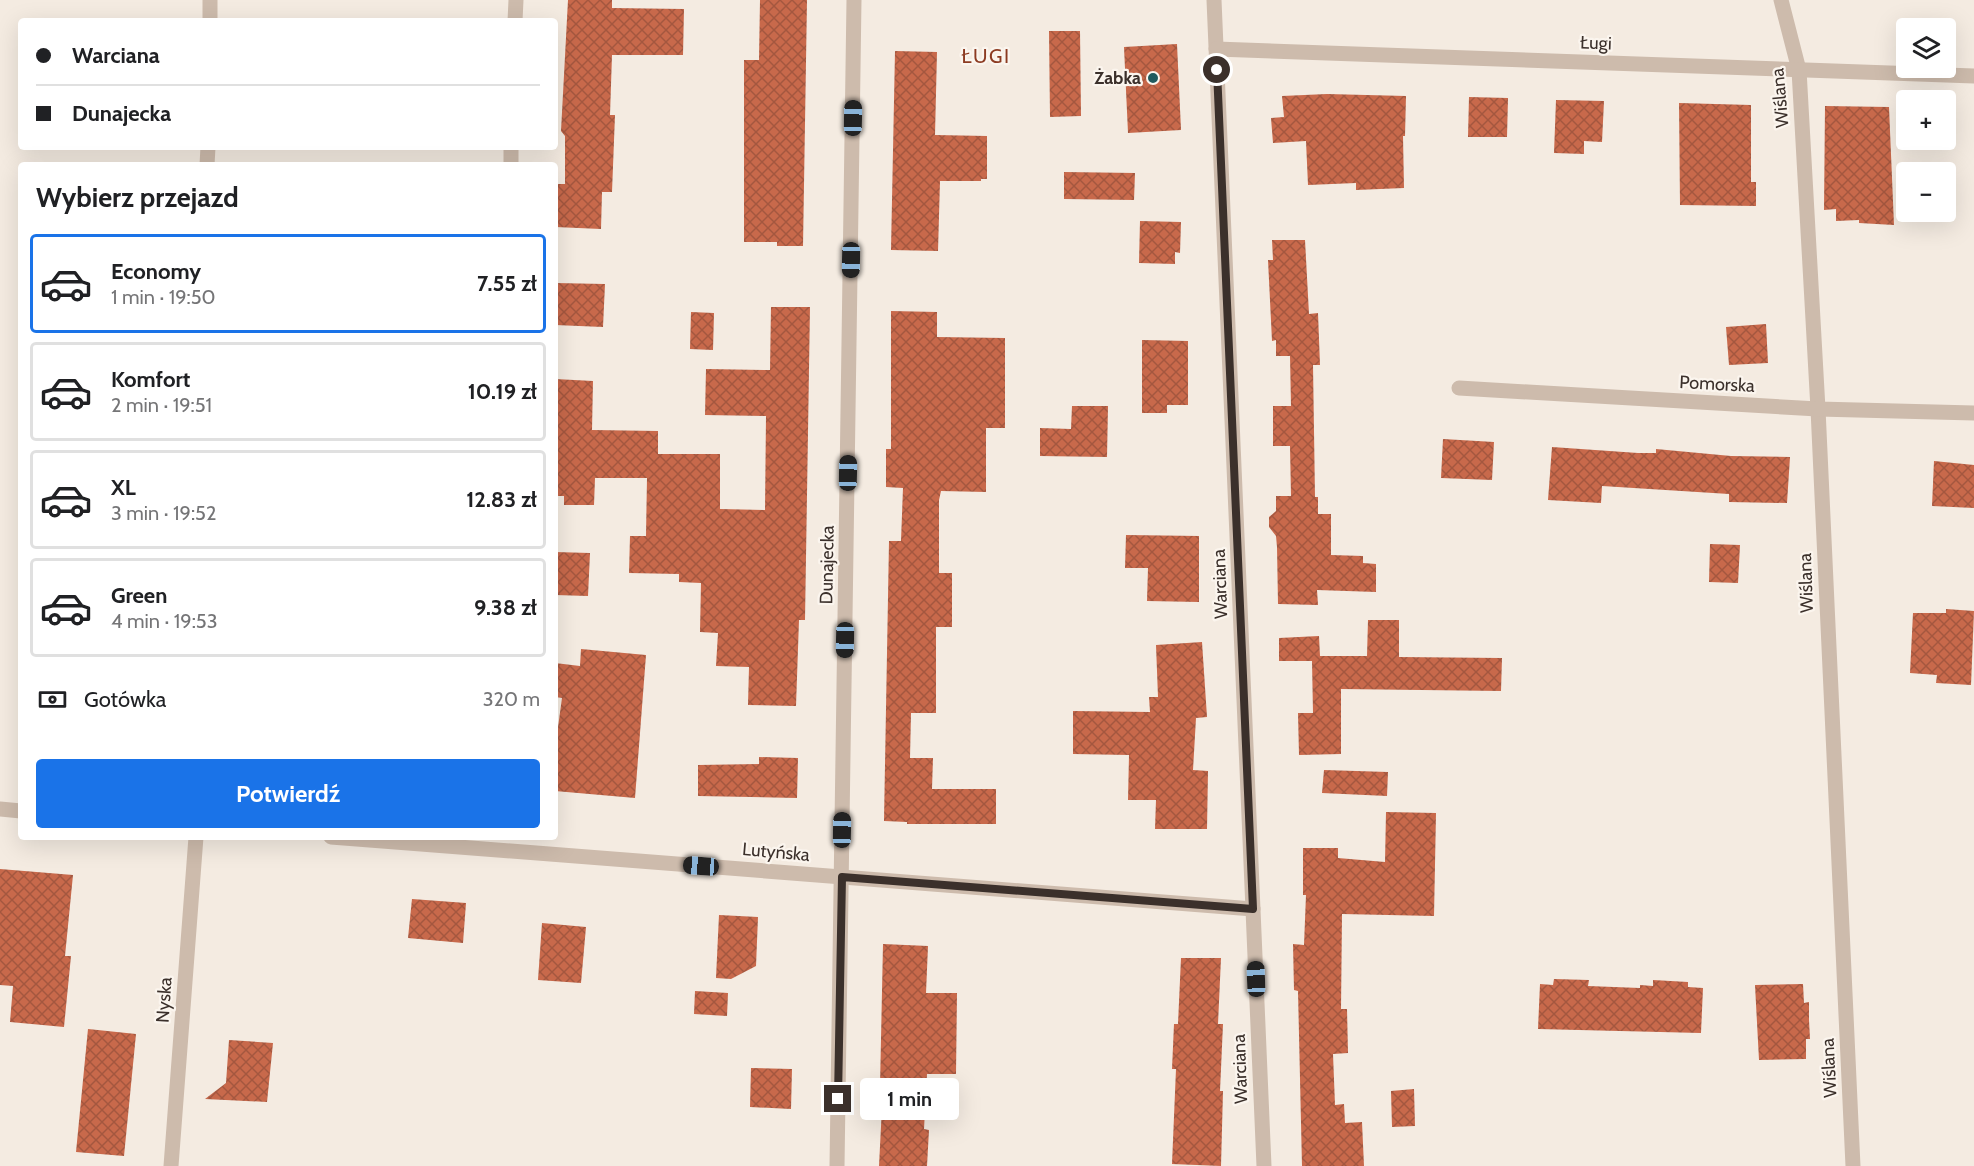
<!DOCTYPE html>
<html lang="pl">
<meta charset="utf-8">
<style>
:root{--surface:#fff;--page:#f2f2f2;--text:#202124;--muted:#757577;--line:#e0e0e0;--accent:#1a73e8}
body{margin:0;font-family:Cabin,sans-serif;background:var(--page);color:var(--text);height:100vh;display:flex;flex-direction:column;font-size:22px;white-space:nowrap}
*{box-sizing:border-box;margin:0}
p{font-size:20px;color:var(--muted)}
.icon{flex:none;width:33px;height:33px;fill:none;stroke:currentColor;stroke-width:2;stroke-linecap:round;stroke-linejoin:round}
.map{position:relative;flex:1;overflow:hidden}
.side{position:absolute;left:18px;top:162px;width:540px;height:678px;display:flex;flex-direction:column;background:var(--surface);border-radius:6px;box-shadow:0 6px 24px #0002}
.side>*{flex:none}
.hud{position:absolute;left:18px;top:18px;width:540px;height:132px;border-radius:6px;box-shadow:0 6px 24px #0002;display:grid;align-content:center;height:132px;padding:0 18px;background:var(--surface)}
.controls{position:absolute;left:1896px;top:18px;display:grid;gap:12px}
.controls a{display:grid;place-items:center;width:60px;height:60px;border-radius:6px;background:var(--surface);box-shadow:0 6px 24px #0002;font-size:30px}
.end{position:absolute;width:27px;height:27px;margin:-14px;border:8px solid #3b302b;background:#fff;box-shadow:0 0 0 3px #fff}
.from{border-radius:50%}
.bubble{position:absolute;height:42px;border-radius:6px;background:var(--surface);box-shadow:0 6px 24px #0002;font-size:20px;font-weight:700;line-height:42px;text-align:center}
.car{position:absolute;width:18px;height:36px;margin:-18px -9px;border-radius:8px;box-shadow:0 0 4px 2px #0007;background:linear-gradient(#222 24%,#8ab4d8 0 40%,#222 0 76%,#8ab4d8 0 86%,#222 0)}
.hud b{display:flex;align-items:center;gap:21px;height:57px;font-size:22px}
.hud b+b{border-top:2px solid var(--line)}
.hud i{width:15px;height:15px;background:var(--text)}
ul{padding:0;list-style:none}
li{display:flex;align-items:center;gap:18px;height:99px;margin:0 12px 9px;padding:0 6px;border:3px solid var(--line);border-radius:6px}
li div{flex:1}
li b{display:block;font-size:22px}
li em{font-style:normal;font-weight:700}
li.selected{border-color:var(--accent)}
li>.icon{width:54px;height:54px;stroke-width:1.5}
h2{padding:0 18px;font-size:27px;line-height:72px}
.pay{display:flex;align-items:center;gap:15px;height:66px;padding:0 18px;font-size:22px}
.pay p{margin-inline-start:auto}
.action{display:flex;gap:12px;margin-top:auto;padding:12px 18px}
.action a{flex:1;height:69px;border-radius:6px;background:var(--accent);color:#fff;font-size:24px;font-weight:700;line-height:69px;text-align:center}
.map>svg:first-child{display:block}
.building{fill:url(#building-cross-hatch)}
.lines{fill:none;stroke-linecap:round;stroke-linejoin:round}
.street{stroke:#cdbbac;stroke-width:15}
.route{stroke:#3b302b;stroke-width:8}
.poi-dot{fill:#1f5a5e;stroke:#fbf5ee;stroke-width:2}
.labels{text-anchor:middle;stroke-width:4.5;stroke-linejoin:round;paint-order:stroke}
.street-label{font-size:18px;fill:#3b302b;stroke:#fbf5ee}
.poi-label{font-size:18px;font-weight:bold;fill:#3b302b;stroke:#fbf5ee;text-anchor:end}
.neighbourhood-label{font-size:20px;letter-spacing:1.5px;fill:#8c3b22;stroke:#fbf5ee}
</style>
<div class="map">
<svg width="1974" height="1166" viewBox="0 0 1974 1166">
<defs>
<pattern id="building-cross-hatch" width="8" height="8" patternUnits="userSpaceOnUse" patternTransform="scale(1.5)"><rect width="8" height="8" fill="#c8694b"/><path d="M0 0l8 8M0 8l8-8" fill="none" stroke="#a4573f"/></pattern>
</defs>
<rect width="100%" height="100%" fill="#f4ebe1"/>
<g class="building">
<polygon points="568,0 612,0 612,8 684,9 683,55 612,55 610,115 615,115 612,192 602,192 601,229 555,227 555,184 565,184 565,136 561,131"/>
<polygon points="760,0 807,0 803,246 777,246 777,242 744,242 744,60 759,60"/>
<polygon points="1049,31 1080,31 1081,116 1050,117"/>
<polygon points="1177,44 1181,130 1128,133 1124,47"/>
<polygon points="895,51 937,52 935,135 987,136 987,179 981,179 981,181 940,181 938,251 891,250"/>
<polygon points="1327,94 1406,96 1405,136 1403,136 1404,188 1356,190 1356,183 1308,185 1306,141 1273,143 1271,118 1284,117 1282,96"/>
<polygon points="1469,97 1508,98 1507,137 1468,137"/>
<polygon points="1556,100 1604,101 1602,142 1584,141 1584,154 1554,153"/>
<polygon points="1679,103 1751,105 1751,182 1756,182 1756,206 1680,205"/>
<polygon points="1825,106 1889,107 1894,225 1859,223 1859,220 1836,221 1836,209 1824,210"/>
<polygon points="1064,172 1135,173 1134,200 1064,199"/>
<polygon points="1140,221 1181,222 1180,253 1175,252 1175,264 1139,263"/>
<polygon points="1272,240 1305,240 1309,314 1318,313 1320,365 1313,365 1315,497 1318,497 1318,514 1331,514 1331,555 1363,556 1363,563 1376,564 1376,592 1317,590 1318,605 1278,604 1277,547 1276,536 1269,527 1269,517 1276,511 1276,496 1291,496 1290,446 1273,446 1273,406 1291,406 1290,356 1276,356 1276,340 1272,341 1268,260 1273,260"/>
<polygon points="555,283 605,284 603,327 555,325"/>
<polygon points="771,307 810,307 805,620 799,620 796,706 748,705 749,667 716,666 718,633 700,632 701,583 679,582 679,574 629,573 630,536 646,536 647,478 595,478 594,505 564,505 564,496 555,496 555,379 593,381 592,430 658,431 658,454 720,454 720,509 765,510 766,416 705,415 706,369 770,370"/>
<polygon points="891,311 937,312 937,337 1005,338 1005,428 986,428 986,492 941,491 939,500 939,573 952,573 952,627 936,627 936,713 911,713 910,758 933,758 932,789 996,789 996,824 907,824 907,822 884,821 889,541 901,541 903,488 886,487 886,449 891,449"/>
<polygon points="691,312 714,313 713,350 690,349"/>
<polygon points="1766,324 1768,363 1729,365 1726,327"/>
<polygon points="1142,340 1188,341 1188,405 1167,405 1167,413 1142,413"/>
<polygon points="1072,406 1108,406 1107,457 1040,456 1040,428 1071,429"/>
<polygon points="1443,439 1494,442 1492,480 1441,478"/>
<polygon points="1552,447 1638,453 1656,453 1656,449 1731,456 1790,457 1787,503 1729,502 1729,494 1602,486 1601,503 1548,500"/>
<polygon points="1934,461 1974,465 1974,508 1932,506"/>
<polygon points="1126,535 1199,536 1199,602 1147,601 1148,568 1125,568"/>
<polygon points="1710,544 1740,545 1738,583 1709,582"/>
<polygon points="555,552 590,553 588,596 555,595"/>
<polygon points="1946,609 1974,611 1971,685 1936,683 1937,675 1910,673 1913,613 1946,613"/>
<polygon points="1368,620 1399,620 1399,657 1502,658 1501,691 1341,689 1341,754 1299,755 1298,713 1313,713 1312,661 1279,661 1279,638 1319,636 1320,656 1367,656"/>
<polygon points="1202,642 1207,717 1196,718 1193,770 1208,771 1207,829 1155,829 1156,800 1128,800 1129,755 1073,754 1073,711 1150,712 1149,697 1158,697 1156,645"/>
<polygon points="581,649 646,655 635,798 555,791 555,749 562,698 555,697 555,663 580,666"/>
<polygon points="759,757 798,758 797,798 698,796 698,765 759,764"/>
<polygon points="1324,770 1388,772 1387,796 1322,793"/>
<polygon points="1386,812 1436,813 1434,916 1342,914 1341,1009 1347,1009 1348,1053 1333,1054 1335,1105 1344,1104 1345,1123 1362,1122 1364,1166 1302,1166 1298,991 1294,990 1293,944 1304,945 1306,895 1303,895 1303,848 1338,848 1338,858 1385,862"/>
<polygon points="0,869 73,875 65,956 71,956 64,1027 10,1022 13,986 0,985"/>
<polygon points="412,899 466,903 463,943 408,938"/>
<polygon points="719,915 758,917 756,966 731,979 716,978"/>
<polygon points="542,923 586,927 581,983 538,980"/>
<polygon points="883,944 928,946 926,993 957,993 956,1074 927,1074 924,1129 929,1130 927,1166 879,1166 883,1087 880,1087"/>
<polygon points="1181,958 1221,958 1218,1024 1223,1024 1220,1091 1223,1091 1221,1166 1172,1164 1176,1069 1172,1069 1174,1024 1178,1024"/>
<polygon points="1554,979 1589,980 1588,986 1640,988 1640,985 1653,986 1653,980 1688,982 1688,987 1703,988 1701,1033 1538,1029 1540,984 1553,985"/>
<polygon points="1803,984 1804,1003 1809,1002 1809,1020 1810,1039 1806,1039 1806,1059 1759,1060 1755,985"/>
<polygon points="695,991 728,993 727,1016 694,1014"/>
<polygon points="88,1029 136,1034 124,1156 76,1152"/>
<polygon points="229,1040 273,1043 267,1102 205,1099 226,1083"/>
<polygon points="751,1068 792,1069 791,1109 750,1107"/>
<polygon points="1414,1089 1415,1126 1392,1127 1391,1091"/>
</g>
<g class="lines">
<g class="street">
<polyline points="1214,0 1264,1166"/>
<polyline points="1781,0 1799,70 1818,409 1853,1166"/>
<polyline points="210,21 210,0"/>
<polyline points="515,21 516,0"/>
<polyline points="1216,49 1974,76"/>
<polyline points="207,165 208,147"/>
<polyline points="511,165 511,147"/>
<polyline points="1459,388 1818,409 1974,413"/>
<polyline points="0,809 21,811"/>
<polyline points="331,837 1253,909"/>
<polyline points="171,1166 196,837"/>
<polyline points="837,1166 854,0"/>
</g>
</g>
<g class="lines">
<polyline class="route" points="838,1099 842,877 1253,909 1217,70"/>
</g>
<circle class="poi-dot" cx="1153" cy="78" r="6"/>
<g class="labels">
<g class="street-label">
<text transform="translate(1596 43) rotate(2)" y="6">Ługi</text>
<text transform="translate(1780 98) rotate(-95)" y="6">Wiślana</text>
<text transform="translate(1717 384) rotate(3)" y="6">Pomorska</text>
<text transform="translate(827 565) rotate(-89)" y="6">Dunajecka</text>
<text transform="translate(1806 583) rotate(-92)" y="6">Wiślana</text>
<text transform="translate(1220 584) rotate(-92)" y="6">Warciana</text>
<text transform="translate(776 852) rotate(5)" y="6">Lutyńska</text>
<text transform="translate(164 1000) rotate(-86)" y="6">Nyska</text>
<text transform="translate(1829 1068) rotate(-93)" y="6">Wiślana</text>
<text transform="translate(1240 1069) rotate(-92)" y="6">Warciana</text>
</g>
<g class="poi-label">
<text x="1141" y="84">Żabka</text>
</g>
<g class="neighbourhood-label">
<text x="986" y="63">ŁUGI</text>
</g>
</g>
</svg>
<div class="controls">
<a><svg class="icon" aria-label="layers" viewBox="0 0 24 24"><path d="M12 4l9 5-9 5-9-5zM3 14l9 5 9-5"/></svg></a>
<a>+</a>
<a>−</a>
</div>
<i class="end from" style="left:1217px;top:70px"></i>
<i class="end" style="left:838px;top:1099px"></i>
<div class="bubble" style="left:860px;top:1078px;width:99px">1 min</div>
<i class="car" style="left:853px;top:118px;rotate:1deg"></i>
<i class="car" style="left:851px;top:260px;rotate:181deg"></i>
<i class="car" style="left:848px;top:473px;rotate:1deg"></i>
<i class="car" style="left:845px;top:640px;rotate:181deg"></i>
<i class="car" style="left:842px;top:830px;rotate:1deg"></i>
<i class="car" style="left:701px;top:866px;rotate:274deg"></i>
<i class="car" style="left:1256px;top:979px;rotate:358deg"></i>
<div class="hud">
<b><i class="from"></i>Warciana</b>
<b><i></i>Dunajecka</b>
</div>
<section class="side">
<h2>Wybierz przejazd</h2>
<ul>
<li class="selected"><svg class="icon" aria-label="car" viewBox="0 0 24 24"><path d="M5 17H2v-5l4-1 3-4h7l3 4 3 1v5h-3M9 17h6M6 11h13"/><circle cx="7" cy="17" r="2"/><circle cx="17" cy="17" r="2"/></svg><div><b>Economy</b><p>1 min · 19:50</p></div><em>7.55 zł</em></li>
<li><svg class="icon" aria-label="car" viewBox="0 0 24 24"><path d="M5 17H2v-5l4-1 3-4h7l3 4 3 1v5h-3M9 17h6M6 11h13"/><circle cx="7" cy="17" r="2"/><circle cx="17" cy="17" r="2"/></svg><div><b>Komfort</b><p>2 min · 19:51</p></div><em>10.19 zł</em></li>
<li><svg class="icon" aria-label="car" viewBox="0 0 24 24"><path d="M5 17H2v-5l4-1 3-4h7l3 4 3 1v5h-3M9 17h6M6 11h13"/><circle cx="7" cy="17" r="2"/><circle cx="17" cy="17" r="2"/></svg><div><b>XL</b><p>3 min · 19:52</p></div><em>12.83 zł</em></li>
<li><svg class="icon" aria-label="car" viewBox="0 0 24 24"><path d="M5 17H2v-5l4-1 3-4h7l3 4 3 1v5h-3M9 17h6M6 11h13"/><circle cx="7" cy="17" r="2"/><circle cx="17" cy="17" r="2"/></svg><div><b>Green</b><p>4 min · 19:53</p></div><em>9.38 zł</em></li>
</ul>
<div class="pay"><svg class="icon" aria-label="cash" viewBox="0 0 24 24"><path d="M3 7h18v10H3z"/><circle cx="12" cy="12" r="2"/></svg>Gotówka<p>320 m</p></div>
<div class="action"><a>Potwierdź</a></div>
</section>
</div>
